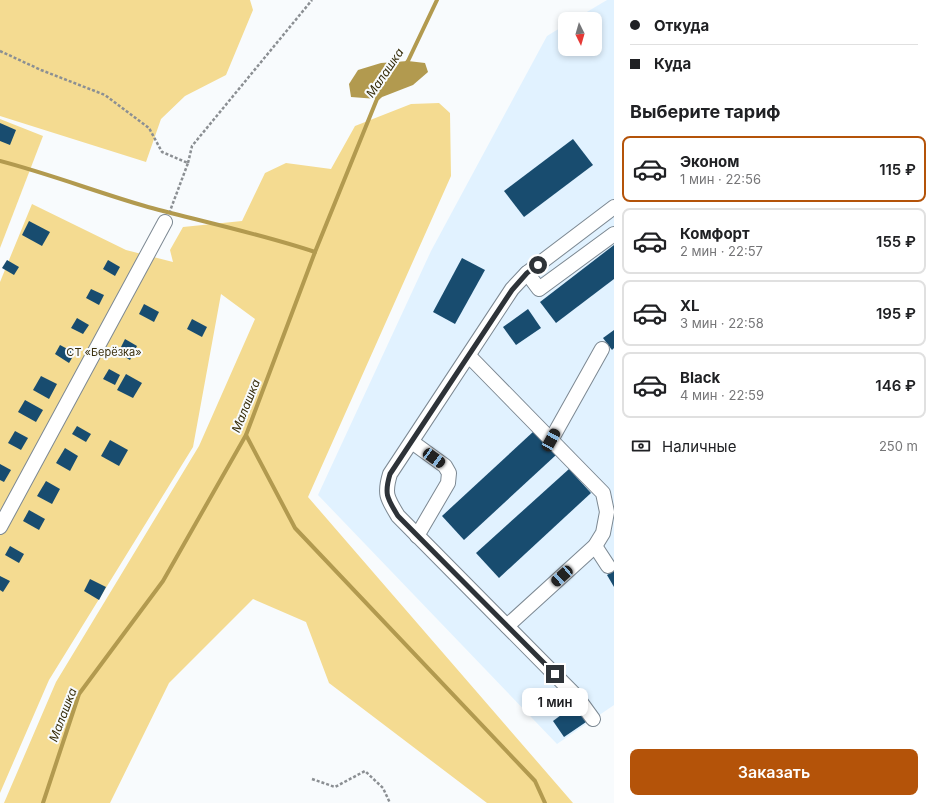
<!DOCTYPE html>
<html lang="ru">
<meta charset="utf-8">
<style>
:root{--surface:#fff;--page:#f2f2f2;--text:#202124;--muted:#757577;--line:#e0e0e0;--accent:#b45309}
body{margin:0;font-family:Inter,sans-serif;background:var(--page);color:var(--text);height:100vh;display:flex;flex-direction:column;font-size:15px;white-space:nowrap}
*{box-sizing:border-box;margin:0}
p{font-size:13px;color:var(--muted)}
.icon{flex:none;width:22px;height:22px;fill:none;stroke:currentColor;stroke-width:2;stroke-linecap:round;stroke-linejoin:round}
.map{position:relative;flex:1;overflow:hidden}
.details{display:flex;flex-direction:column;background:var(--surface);width:320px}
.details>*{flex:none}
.banner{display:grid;align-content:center;height:88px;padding:0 16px;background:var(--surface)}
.needle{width:26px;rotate:175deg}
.tools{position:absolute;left:558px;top:12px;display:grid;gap:8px}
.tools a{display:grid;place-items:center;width:44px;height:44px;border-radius:8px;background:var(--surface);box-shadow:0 2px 6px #0003;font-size:20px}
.end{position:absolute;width:18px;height:18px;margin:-9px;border:5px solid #2e3338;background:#fff;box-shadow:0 0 0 2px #fff}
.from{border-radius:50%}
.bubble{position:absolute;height:28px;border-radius:8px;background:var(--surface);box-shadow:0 2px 6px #0003;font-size:13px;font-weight:600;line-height:28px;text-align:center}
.car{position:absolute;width:12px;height:24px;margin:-12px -6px;border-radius:5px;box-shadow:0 0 3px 1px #0007;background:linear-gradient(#222 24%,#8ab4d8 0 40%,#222 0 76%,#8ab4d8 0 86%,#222 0)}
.banner b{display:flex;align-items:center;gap:14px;height:38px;font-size:15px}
.banner b+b{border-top:1px solid var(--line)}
.banner i{width:10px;height:10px;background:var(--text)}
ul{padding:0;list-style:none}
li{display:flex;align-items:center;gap:12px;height:66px;margin:0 8px 6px;padding:0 8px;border:2px solid var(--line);border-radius:8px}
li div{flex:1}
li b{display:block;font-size:15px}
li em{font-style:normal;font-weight:600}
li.active{border-color:var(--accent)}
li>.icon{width:36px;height:36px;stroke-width:1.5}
h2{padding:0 16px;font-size:18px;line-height:48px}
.pay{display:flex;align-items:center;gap:10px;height:44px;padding:0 16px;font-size:15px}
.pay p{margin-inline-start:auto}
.action{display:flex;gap:8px;margin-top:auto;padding:8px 16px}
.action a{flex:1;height:46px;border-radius:8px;background:var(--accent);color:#fff;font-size:16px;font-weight:600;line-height:46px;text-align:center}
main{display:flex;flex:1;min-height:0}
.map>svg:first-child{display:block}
.built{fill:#e1f2ff}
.green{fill:#f4db91}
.water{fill:#b29a4f}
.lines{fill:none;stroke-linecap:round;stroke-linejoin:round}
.stream{stroke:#b29a4f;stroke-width:4}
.building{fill:#184c6f}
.minor-casing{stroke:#7c8892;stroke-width:16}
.path{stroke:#8b8f93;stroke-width:2.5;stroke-dasharray:3 2;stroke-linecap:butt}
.minor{stroke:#fff;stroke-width:14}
.route{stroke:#2e3338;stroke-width:5}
.labels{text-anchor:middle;stroke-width:4;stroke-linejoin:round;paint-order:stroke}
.park-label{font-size:11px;fill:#3b300e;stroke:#f8fbfd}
.water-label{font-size:12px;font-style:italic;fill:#372d0a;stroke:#f8fbfd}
</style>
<main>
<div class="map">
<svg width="614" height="803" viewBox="0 0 614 803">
<rect width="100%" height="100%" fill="#f8fbfd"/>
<polygon class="built" points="607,0 614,0 614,705 557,744 318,495 431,251 547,36 565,25 565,49 595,49 595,19 575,19"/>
<g class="green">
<polygon points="0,0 250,0 253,10 226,75 185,96 161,119 146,162 0,116"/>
<polygon points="439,103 450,113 451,176 308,497 573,803 487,803 329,683 306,622 253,599 169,683 110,803 4,803 56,682 199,446 255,319 221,294 193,447 49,680 0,793 0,282 32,204 126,250 173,262 170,250 183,227 242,221 265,173 286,163 331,169 355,126 411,104"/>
<polygon points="0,119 43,136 0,248"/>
</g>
<polygon class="water" points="408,61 425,63 428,72 413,85 377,99 351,97 349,84 358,70 381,63"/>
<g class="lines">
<g class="stream">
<polyline points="405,65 408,61 437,0"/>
<path d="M0,161C50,174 99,193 148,207C204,222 261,234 315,252"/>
<polyline points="246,435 295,528 535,781 545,803"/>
<polyline points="43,803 79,694 163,581 246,435 315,252 377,99 380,96"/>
</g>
</g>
<g class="building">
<polygon points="0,123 16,130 10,145 0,141"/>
<polygon points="573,139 593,165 524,217 504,191"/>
<polygon points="29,221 50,232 42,246 22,235"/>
<polygon points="614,245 614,279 556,323 540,302"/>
<polygon points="462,258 485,270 455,324 433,312"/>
<polygon points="7,260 19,267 14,275 2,268"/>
<polygon points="108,260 120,267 115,276 103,269"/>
<polygon points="91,289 104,295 99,305 86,298"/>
<polygon points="144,304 159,312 154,322 139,314"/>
<polygon points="528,309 541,328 516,345 503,327"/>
<polygon points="77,318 89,325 83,334 71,328"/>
<polygon points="192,319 207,327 202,337 187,329"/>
<polygon points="614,330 614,348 612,350 603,338"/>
<polygon points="125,339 137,346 130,360 118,353"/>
<polygon points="60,345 75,353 69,363 55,354"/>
<polygon points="109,369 120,375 115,385 103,379"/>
<polygon points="126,374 142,383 133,398 117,390"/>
<polygon points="41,376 57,384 49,399 33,390"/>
<polygon points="25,400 43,410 36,422 18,412"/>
<polygon points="77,426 91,434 86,442 72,434"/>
<polygon points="15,431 28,438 21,450 8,443"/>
<polygon points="534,431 556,455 464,540 442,516"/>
<polygon points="110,440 128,450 119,466 101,456"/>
<polygon points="65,448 78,456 70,471 56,463"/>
<polygon points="0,464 11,470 4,482 0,480"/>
<polygon points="569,469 591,493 499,578 476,553"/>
<polygon points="46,481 60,489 52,504 37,496"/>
<polygon points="29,510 45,519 39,530 23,521"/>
<polygon points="10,546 24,554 19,563 5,555"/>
<polygon points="614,571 614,587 607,575"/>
<polygon points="0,576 10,581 3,592 0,590"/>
<polygon points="90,579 106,587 99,600 84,591"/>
<polygon points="577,703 589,720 564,737 553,721"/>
</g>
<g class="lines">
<g class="minor-casing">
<g id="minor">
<polyline points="527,273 539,289 614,234"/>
<polyline points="469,356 603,493 607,512 603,533 595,546 507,626"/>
<polyline points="551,440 602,349"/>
<polyline points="412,442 445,466 449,473 448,483 417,536"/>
<polyline points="0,527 165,222"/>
<polyline points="595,546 608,566"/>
<path d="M593,719L577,697L398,516C387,498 384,494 390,474L512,289L527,273L614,207"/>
</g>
</g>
<g class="path">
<polyline points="0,51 41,70 105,95 149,128 162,152 188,163 170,211"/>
<polyline points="188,163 192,146 312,0"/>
<polyline points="312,779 335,787 365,771 383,788 390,803"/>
</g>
<use href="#minor" class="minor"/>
</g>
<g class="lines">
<path class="route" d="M538,265L527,273L512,290L390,474C384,494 387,498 398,516L555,674"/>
</g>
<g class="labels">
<g class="park-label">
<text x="104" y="356">СТ «Берёзка»</text>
</g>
<g class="water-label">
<text transform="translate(385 73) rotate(-56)" y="4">Малашка</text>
<text transform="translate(246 406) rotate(-68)" y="4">Малашка</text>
<text transform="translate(63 715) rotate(-69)" y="4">Малашка</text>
</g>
</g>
</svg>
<div class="tools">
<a><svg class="needle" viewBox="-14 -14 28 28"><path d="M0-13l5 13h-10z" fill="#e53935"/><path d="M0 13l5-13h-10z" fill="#757577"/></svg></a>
</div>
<i class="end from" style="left:538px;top:265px"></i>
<i class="end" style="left:555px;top:674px"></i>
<div class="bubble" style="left:522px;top:688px;width:66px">1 мин</div>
<i class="car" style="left:551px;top:440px;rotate:29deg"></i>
<i class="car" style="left:434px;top:458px;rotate:126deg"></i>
<i class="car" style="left:562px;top:576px;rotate:228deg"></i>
</div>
<section class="details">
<div class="banner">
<b><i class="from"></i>Откуда</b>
<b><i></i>Куда</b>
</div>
<h2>Выберите тариф</h2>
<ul>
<li class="active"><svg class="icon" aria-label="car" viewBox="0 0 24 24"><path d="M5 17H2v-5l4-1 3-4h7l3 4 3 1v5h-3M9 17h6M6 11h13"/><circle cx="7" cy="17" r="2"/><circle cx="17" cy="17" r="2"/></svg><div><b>Эконом</b><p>1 мин · 22:56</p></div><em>115 ₽</em></li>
<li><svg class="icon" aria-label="car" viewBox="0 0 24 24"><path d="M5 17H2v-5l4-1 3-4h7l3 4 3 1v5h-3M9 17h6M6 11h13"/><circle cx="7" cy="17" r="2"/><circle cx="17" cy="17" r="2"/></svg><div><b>Комфорт</b><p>2 мин · 22:57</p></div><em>155 ₽</em></li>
<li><svg class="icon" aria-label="car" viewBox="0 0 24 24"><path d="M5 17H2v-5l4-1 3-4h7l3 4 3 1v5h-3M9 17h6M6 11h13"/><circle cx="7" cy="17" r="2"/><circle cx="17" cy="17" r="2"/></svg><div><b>XL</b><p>3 мин · 22:58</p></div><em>195 ₽</em></li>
<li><svg class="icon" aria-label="car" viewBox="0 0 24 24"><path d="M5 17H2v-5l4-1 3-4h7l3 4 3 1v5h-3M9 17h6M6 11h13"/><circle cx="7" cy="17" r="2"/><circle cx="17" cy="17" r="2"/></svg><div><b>Black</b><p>4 мин · 22:59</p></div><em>146 ₽</em></li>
</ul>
<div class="pay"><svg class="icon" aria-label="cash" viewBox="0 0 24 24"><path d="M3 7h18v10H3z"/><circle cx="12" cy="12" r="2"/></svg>Наличные<p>250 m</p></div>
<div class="action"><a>Заказать</a></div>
</section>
</main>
